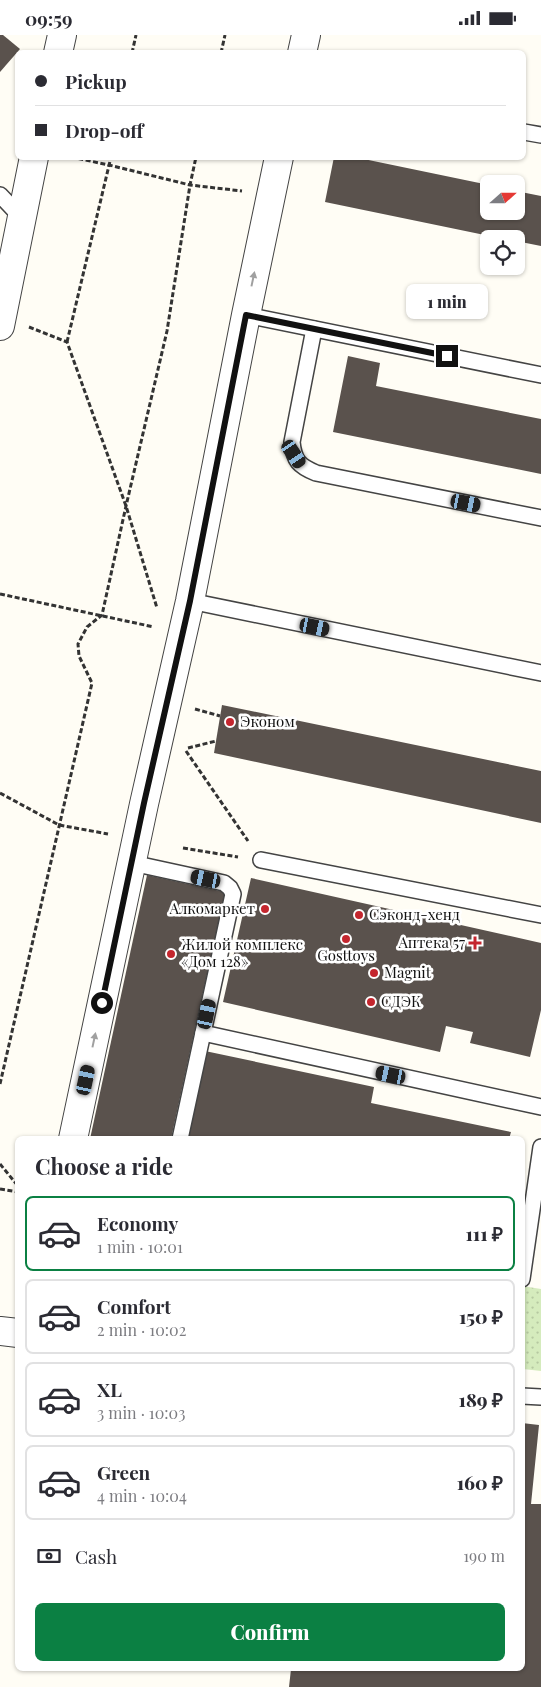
<!DOCTYPE html>
<meta charset="utf-8">
<style>
:root{--surface:#fff;--page:#f7f7f7;--text:#2b2b33;--muted:#7c7c81;--line:#e1e1e2;--accent:#0b8043}
body{margin:0;font-family:"Playfair Display",serif;background:var(--page);color:var(--text);height:100vh;display:flex;flex-direction:column;font-size:19px;white-space:nowrap}
*{box-sizing:border-box;margin:0}
p{font-size:16px;color:var(--muted)}
.icon{flex:none;width:28px;height:28px;fill:none;stroke:currentColor;stroke-width:2;stroke-linecap:round;stroke-linejoin:round}
.map{position:relative;flex:1;overflow:hidden}
.sheet{position:absolute;left:15px;top:1101px;width:510px;height:535px;display:flex;flex-direction:column;background:var(--surface);border-radius:8px;box-shadow:0 1px 4px #0004}
.sheet>*{flex:none}
.guide{position:absolute;left:15px;top:15px;width:511px;height:110px;border-radius:8px;box-shadow:0 1px 4px #0004;display:grid;align-content:center;height:110px;padding:0 20px;background:var(--surface)}
.needle{width:32px;rotate:69deg}
.fabs{position:absolute;left:480px;top:140px;display:grid;gap:10px}
.fabs a{display:grid;place-items:center;width:45px;height:45px;border-radius:8px;background:var(--surface);box-shadow:0 1px 4px #0004;font-size:25px}
.end{position:absolute;width:22px;height:22px;margin:-11px;border:6px solid #111;background:#fff;box-shadow:0 0 0 2px #fff}
.from{border-radius:50%}
.bubble{position:absolute;height:35px;border-radius:8px;background:var(--surface);box-shadow:0 1px 4px #0004;font-size:16px;font-weight:800;line-height:35px;text-align:center}
.car{position:absolute;width:15px;height:30px;margin:-15px -8px;border-radius:6px;box-shadow:0 0 4px 1px #0007;background:linear-gradient(#222 24%,#8ab4d8 0 40%,#222 0 76%,#8ab4d8 0 86%,#222 0)}
.guide b{display:flex;align-items:center;gap:18px;height:48px;font-size:19px}
.guide b+b{border-top:1px solid var(--line)}
.guide i{width:12px;height:12px;background:var(--text)}
ul{padding:0;list-style:none}
li{display:flex;align-items:center;gap:15px;height:75px;margin:0 10px 8px;padding:0 10px;border:2px solid var(--line);border-radius:8px}
li div{flex:1}
li b{display:block;font-size:19px}
li em{font-style:normal;font-weight:800}
li.current{border-color:var(--accent)}
li>.icon{width:45px;height:45px;stroke-width:1.5}
h2{padding:0 20px;font-size:22px;line-height:60px}
.pay{display:flex;align-items:center;gap:12px;height:55px;padding:0 20px;font-size:19px}
.pay p{margin-inline-start:auto}
.primary-button{display:flex;gap:10px;margin-top:auto;padding:10px 20px}
.primary-button a{flex:1;height:58px;border-radius:8px;background:var(--accent);color:#fff;font-size:20px;font-weight:800;line-height:58px;text-align:center}
.status{display:flex;justify-content:space-between;align-items:center;height:35px;padding:0 25px;background:var(--surface);direction:ltr}
.status svg{height:14px;fill:currentColor}
.map>svg:first-child{display:block}
.grass{fill:url(#grass-dots)}
.building{fill:#5a524d}
.lines{fill:none;stroke-linecap:round;stroke-linejoin:round}
.service-casing{stroke:#444;stroke-width:18}
.minor-casing{stroke:#444;stroke-width:30}
.path{stroke:#333;stroke-width:3;stroke-dasharray:5 2.5;stroke-linecap:butt}
.service{stroke:#fff;stroke-width:15}
.minor{stroke:#fff;stroke-width:28}
.oneway{fill:#a0a0a0}
.route{stroke:#111;stroke-width:6}
.poi-dot{fill:#c4262e;stroke:#fff;stroke-width:2}
.labels{text-anchor:middle;stroke-width:5;stroke-linejoin:round;paint-order:stroke}
.poi-label{font-size:15px;fill:#111;stroke:#fff;text-anchor:start}
</style>
<div class="status"><b>09:59</b><svg viewBox="0 0 49 12"><path d="M0 12V9h3v3zM5 12V6h3v6zM10 12V3h3v9zM15 12V0h3v12zM26 1h20v11H26zM47 4h2v5h-2z"/></svg></div>
<div class="map">
<svg width="541" height="1652" viewBox="0 0 541 1652">
<defs>
<pattern id="grass-dots" width="8" height="8" patternUnits="userSpaceOnUse" patternTransform="scale(1.25)"><rect width="8" height="8" fill="#d5ebbd"/><path d="M2 2h.1M6 6h.1" fill="none" stroke="#b6c8a1" stroke-width="1.8" stroke-linecap="round"/></pattern>
</defs>
<rect width="100%" height="100%" fill="#fffdf5"/>
<polygon class="grass" points="522,1251 541,1254 541,1336 523,1334"/>
<g class="building">
<polygon points="0,0 3,0 20,14 0,37"/>
<polygon points="334,122 354,122 489,150 489,176 516,176 516,156 541,161 541,211 516,206 516,204 504,204 325,167"/>
<polygon points="348,321 380,328 376,351 541,384 541,439 333,397"/>
<polygon points="222,670 541,736 541,788 214,718"/>
<polygon points="147,840 225,857 171,1104 90,1104"/>
<polygon points="251,843 541,908 541,975 530,1022 470,1008 473,997 446,991 440,1017 223,967"/>
<polygon points="205,1016 374,1052 371,1068 511,1097 509,1104 187,1104"/>
<polygon points="522,1388 539,1390 531,1469 541,1469 541,1652 289,1652 291,1634 522,1634"/>
</g>
<g class="lines">
<g class="service-casing">
<g id="service">
<polyline points="524,97 541,100"/>
<polyline points="0,160 21,182"/>
<polyline points="246,280 541,340"/>
<path d="M314,294L292,407C294,426 299,431 316,438L541,483"/>
<polyline points="190,566 541,638"/>
<polyline points="261,825 541,880"/>
<polyline points="132,828 224,848 230,853 233,859 180,1104"/>
<polyline points="203,998 541,1072"/>
<polyline points="522,1244 541,1112"/>
<polyline points="522,1361 541,1362"/>
</g>
</g>
<g class="minor-casing">
<g id="minor">
<polyline points="58,18 62,0"/>
<polyline points="302,18 306,0"/>
<polyline points="0,291 34,122"/>
<polyline points="73,1104 144,769 190,566 246,280 279,122"/>
<polyline points="0,1296 18,1298"/>
</g>
</g>
<g class="path">
<polyline points="132,18 136,0"/>
<polyline points="221,18 225,0"/>
<polyline points="71,122 109,130 190,150 242,156"/>
<polyline points="29,292 67,307 126,471 157,573"/>
<polyline points="67,307 111,122"/>
<polyline points="0,559 154,592"/>
<polyline points="195,674 220,681"/>
<polyline points="188,713 216,706"/>
<polyline points="186,716 248,806"/>
<polyline points="0,758 59,790 108,799"/>
<polyline points="183,813 238,822"/>
<polyline points="0,1049 92,648 79,621 78,609 87,592 102,580 126,471 167,296 190,150 196,122"/>
<polyline points="0,1129 18,1151"/>
<polyline points="0,1154 18,1157"/>
</g>
<use href="#service" class="service"/>
<use href="#minor" class="minor"/>
</g>
<defs><path id="oneway-solid" d="M-6-.8H1V-3.2L6.5 0L1 3.2V.8H-6Z" transform="scale(1.25)"/></defs>
<g class="oneway">
<use href="#oneway-solid" transform="translate(253 244) rotate(-78)"/>
<use href="#oneway-solid" transform="translate(94 1005) rotate(-78)"/>
</g>
<g class="lines">
<polyline class="route" points="102,968 144,768 190,566 246,280 447,321"/>
</g>
<g class="poi-dot">
<circle cx="230" cy="687" r="5"/>
<circle cx="265" cy="874" r="5"/>
<circle cx="359" cy="880" r="5"/>
<circle cx="346" cy="904" r="5"/>
<path d="M472.5 900.5h5v5h5v5h-5v5h-5v-5h-5v-5h5z"/>
<circle cx="171" cy="919" r="5"/>
<circle cx="374" cy="938" r="5"/>
<circle cx="371" cy="967" r="5"/>
</g>
<g class="labels">
<g class="poi-label">
<text x="240" y="692">Эконом</text>
<text x="255" y="879" text-anchor="end">Алкомаркет</text>
<text x="369" y="885">Сэконд-хенд</text>
<text x="465" y="913" text-anchor="end">Аптека 57</text>
<text x="181" y="915">Жилой комплекс<tspan x="181" dy="17">«Дом 128»</tspan></text>
<text x="346" y="926" text-anchor="middle">Gosttoys</text>
<text x="384" y="943">Magnit</text>
<text x="381" y="972">СДЭК</text>
</g>
</g>
</svg>
<div class="fabs">
<a><svg class="needle" viewBox="-14 -14 28 28"><path d="M0-13l5 13h-10z" fill="#e53935"/><path d="M0 13l5-13h-10z" fill="#7c7c81"/></svg></a>
<a><svg class="icon" aria-label="locate" viewBox="0 0 24 24"><circle cx="12" cy="12" r="6"/><path d="M12 2v4M12 18v4M2 12h4M18 12h4"/></svg></a>
</div>
<i class="end from" style="left:102px;top:968px"></i>
<i class="end" style="left:447px;top:321px"></i>
<div class="bubble" style="left:406px;top:249px;width:82px">1 min</div>
<i class="car" style="left:294px;top:419px;rotate:146deg"></i>
<i class="car" style="left:466px;top:468px;rotate:101deg"></i>
<i class="car" style="left:315px;top:592px;rotate:102deg"></i>
<i class="car" style="left:206px;top:844px;rotate:282deg"></i>
<i class="car" style="left:207px;top:979px;rotate:12deg"></i>
<i class="car" style="left:391px;top:1040px;rotate:282deg"></i>
<i class="car" style="left:86px;top:1045px;rotate:12deg"></i>
<div class="guide">
<b><i class="from"></i>Pickup</b>
<b><i></i>Drop-off</b>
</div>
<section class="sheet">
<h2>Choose a ride</h2>
<ul>
<li class="current"><svg class="icon" aria-label="car" viewBox="0 0 24 24"><path d="M5 17H2v-5l4-1 3-4h7l3 4 3 1v5h-3M9 17h6M6 11h13"/><circle cx="7" cy="17" r="2"/><circle cx="17" cy="17" r="2"/></svg><div><b>Economy</b><p>1 min · 10:01</p></div><em>111 ₽</em></li>
<li><svg class="icon" aria-label="car" viewBox="0 0 24 24"><path d="M5 17H2v-5l4-1 3-4h7l3 4 3 1v5h-3M9 17h6M6 11h13"/><circle cx="7" cy="17" r="2"/><circle cx="17" cy="17" r="2"/></svg><div><b>Comfort</b><p>2 min · 10:02</p></div><em>150 ₽</em></li>
<li><svg class="icon" aria-label="car" viewBox="0 0 24 24"><path d="M5 17H2v-5l4-1 3-4h7l3 4 3 1v5h-3M9 17h6M6 11h13"/><circle cx="7" cy="17" r="2"/><circle cx="17" cy="17" r="2"/></svg><div><b>XL</b><p>3 min · 10:03</p></div><em>189 ₽</em></li>
<li><svg class="icon" aria-label="car" viewBox="0 0 24 24"><path d="M5 17H2v-5l4-1 3-4h7l3 4 3 1v5h-3M9 17h6M6 11h13"/><circle cx="7" cy="17" r="2"/><circle cx="17" cy="17" r="2"/></svg><div><b>Green</b><p>4 min · 10:04</p></div><em>160 ₽</em></li>
</ul>
<div class="pay"><svg class="icon" aria-label="cash" viewBox="0 0 24 24"><path d="M3 7h18v10H3z"/><circle cx="12" cy="12" r="2"/></svg>Cash<p>190 m</p></div>
<div class="primary-button"><a>Confirm</a></div>
</section>
</div>
